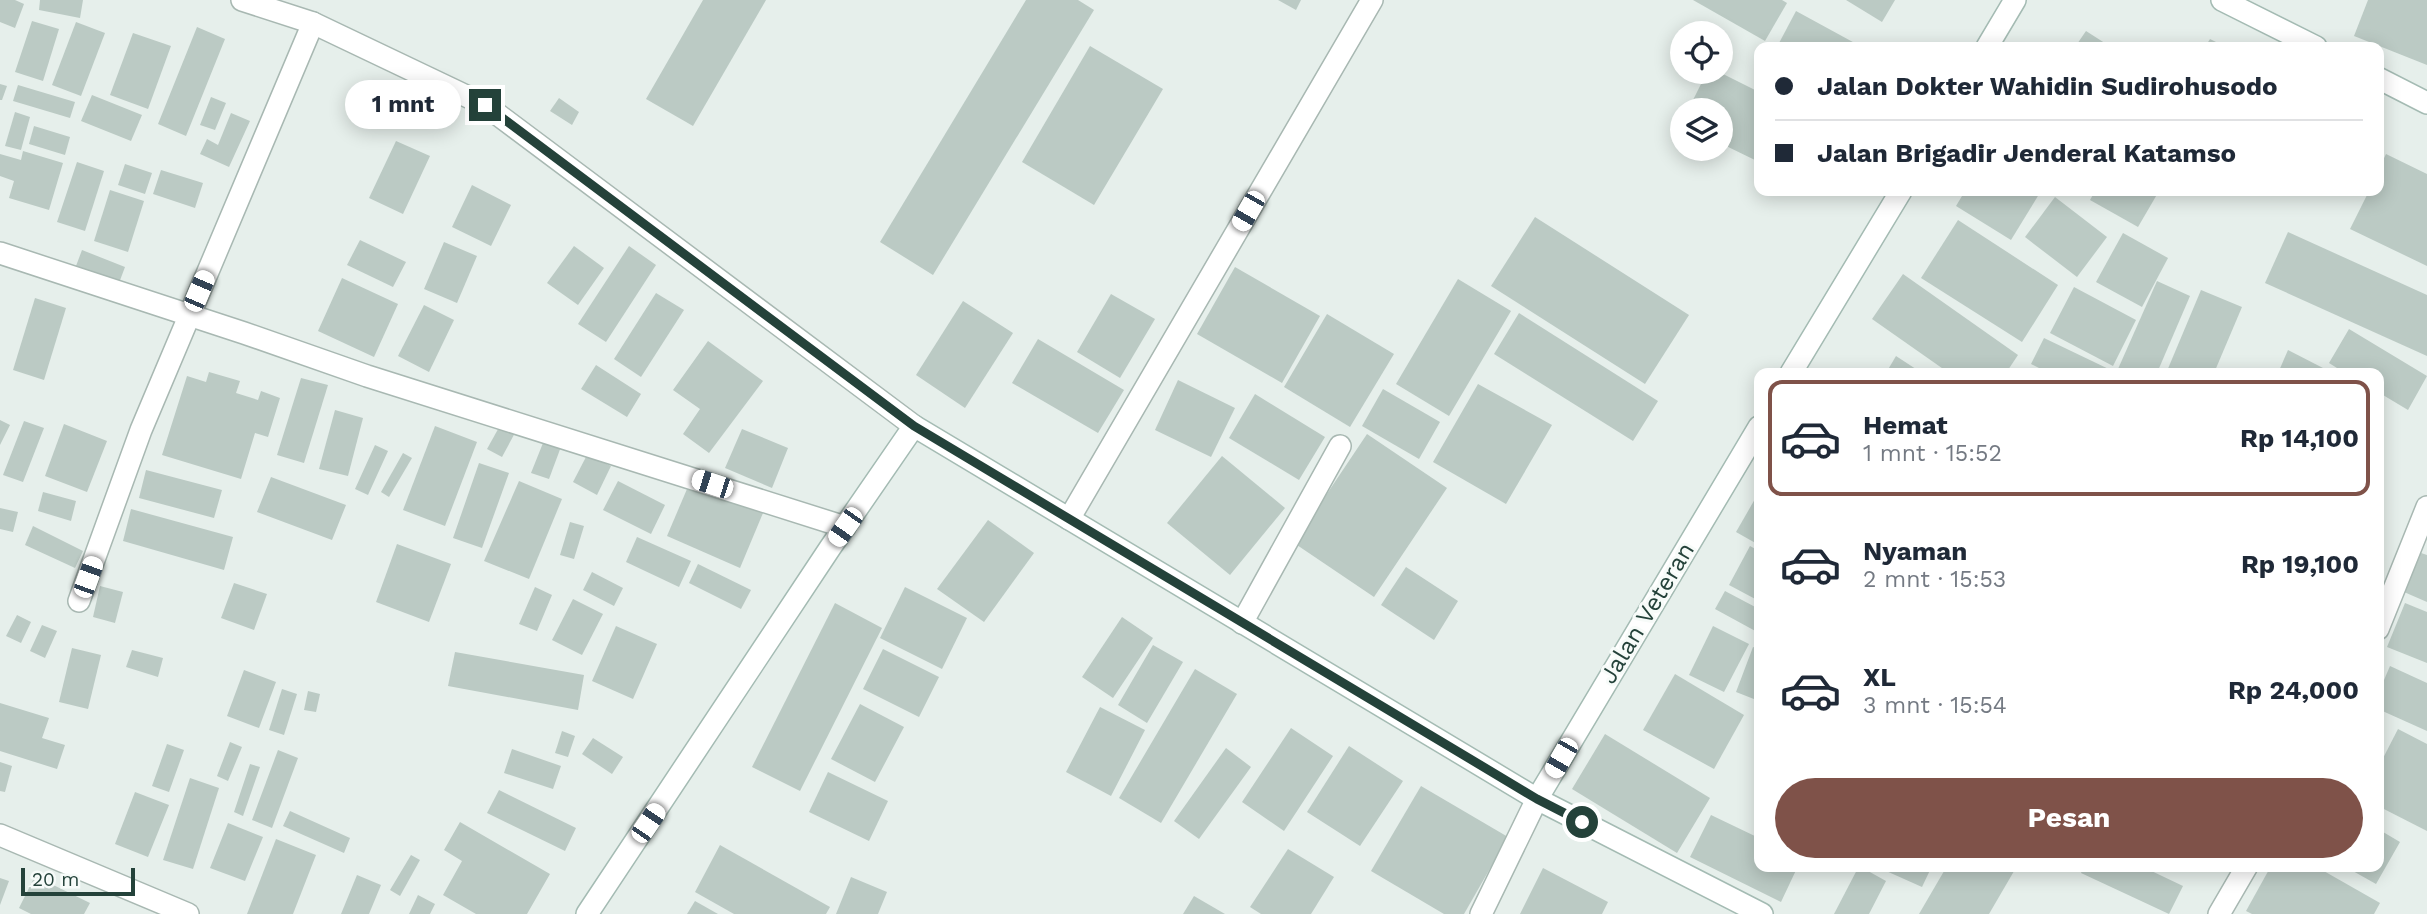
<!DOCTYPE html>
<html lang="id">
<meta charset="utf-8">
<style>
:root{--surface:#fff;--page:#f2f2f3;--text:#1f2937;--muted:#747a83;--line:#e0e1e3;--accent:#7f5249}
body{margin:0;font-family:"Work Sans",sans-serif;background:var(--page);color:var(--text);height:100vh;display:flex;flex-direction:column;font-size:26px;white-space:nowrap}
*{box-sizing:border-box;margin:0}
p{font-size:23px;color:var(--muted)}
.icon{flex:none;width:38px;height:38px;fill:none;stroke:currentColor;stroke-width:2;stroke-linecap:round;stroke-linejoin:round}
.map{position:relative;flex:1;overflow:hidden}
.details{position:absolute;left:1754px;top:368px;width:630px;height:504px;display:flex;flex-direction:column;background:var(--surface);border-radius:14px;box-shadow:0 4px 18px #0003}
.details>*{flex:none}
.top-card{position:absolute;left:1754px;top:42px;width:630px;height:154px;border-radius:14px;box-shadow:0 4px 18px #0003;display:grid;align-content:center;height:154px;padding:0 21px;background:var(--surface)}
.tools{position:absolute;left:1670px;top:21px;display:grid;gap:14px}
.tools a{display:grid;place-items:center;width:63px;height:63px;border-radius:50%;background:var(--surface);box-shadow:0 4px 18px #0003;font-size:35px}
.scale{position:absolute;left:21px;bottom:18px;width:114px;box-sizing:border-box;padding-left:7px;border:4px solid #24423a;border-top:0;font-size:19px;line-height:24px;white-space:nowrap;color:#24423a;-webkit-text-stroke:5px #f7fbf9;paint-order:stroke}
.end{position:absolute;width:32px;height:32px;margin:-16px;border:9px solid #24423a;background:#fff;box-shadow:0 0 0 4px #fff}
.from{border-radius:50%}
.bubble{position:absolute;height:49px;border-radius:24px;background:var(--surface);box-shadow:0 4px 18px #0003;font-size:23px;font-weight:700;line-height:49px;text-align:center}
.car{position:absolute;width:21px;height:42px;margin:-21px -10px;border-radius:9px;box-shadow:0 0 5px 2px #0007;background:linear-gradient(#fff 24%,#345 0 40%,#fff 0 76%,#345 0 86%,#fff 0)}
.top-card b{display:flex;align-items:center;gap:24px;height:66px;font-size:26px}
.top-card b+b{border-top:2px solid var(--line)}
.top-card i{width:18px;height:18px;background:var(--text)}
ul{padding:12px 0 0;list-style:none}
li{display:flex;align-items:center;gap:21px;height:116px;margin:0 14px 10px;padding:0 7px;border:4px solid transparent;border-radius:14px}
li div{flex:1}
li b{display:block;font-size:26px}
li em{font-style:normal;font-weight:700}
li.active{border-color:var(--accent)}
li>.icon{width:63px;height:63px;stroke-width:1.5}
.button{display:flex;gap:14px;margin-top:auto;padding:14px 21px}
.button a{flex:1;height:80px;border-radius:42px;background:var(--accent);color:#fff;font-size:28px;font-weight:700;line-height:80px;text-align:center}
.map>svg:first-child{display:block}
.building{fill:#bbcac4}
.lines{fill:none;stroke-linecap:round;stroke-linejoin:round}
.street-casing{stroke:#a8b8b2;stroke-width:24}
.secondary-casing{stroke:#a4bbb3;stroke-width:24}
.street{stroke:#fff;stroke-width:21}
.secondary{stroke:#fff;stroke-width:21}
.route{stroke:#24423a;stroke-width:9}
.labels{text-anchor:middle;stroke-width:6;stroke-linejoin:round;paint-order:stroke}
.street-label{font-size:24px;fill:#24423a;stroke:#f7fbf9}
</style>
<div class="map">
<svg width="2427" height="914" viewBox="0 0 2427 914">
<rect width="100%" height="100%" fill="#e6efeb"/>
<g class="building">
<polygon points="0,0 15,0 24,4 15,28 0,22"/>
<polygon points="40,0 83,0 80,18 39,10"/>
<polygon points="703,0 766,0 693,126 646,99"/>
<polygon points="1026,0 1078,0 1094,10 933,275 880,242"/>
<polygon points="1278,0 1301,0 1296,10"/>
<polygon points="1693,0 1782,0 1787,3 1765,41"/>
<polygon points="1846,0 1895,0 1882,22"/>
<polygon points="2368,0 2427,0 2427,65 2354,36"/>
<polygon points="1796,11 1862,47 1777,47"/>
<polygon points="32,21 59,29 43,81 15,72"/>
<polygon points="76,22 105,33 81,96 52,85"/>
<polygon points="197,27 225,39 186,136 158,124"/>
<polygon points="2086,31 2111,47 2075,47"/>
<polygon points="133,33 171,46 148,109 110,95"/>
<polygon points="2210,39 2226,47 2205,47"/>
<polygon points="1090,46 1163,89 1094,205 1022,162"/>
<polygon points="1707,72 1719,72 1759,92 1759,162 1720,143 1720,110 1688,110"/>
<polygon points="0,84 7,86 2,100 0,100"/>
<polygon points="18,85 75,102 70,118 13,101"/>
<polygon points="92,95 142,115 131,141 81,121"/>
<polygon points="211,97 226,103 215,130 200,125"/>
<polygon points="559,98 579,112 572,125 550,111"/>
<polygon points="15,112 30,117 21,150 5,146"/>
<polygon points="231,113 250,121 229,167 200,154 207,139 218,145"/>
<polygon points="34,126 70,137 65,155 29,144"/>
<polygon points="396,141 430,156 403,214 369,198"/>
<polygon points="23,151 63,163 49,210 9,198 14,181 0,176 0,154 21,160"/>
<polygon points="2386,154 2427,174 2427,266 2350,229 2369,191 2378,191 2378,171"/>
<polygon points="77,162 104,171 85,231 57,222"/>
<polygon points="125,164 152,173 145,194 118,185"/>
<polygon points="161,170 203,183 195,208 153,194"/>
<polygon points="472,185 511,205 491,246 452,227"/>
<polygon points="110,190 144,201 128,252 94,241"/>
<polygon points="1965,191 2041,191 2011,240 1956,206"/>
<polygon points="2095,191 2159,191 2138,227 2090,200"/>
<polygon points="2055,197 2107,237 2077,277 2025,237"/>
<polygon points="1535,217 1689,315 1645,384 1491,286"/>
<polygon points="1958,220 2058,285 2022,342 1921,278"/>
<polygon points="2288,232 2427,295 2427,356 2265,283"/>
<polygon points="2123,233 2168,258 2142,307 2096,282"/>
<polygon points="360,240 406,262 393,287 347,265"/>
<polygon points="444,242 477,256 457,303 424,289"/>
<polygon points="574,246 604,268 578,305 547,283"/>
<polygon points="629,246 656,265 606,342 578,324"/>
<polygon points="82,250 125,267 119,283 76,266"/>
<polygon points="1235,267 1320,316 1282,383 1197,334"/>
<polygon points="1903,274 2018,355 2006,373 1949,373 1872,319"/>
<polygon points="342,278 398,304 374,357 318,331"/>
<polygon points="1458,279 1511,311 1449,416 1396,384"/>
<polygon points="2157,281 2190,296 2157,373 2126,373 2118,369"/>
<polygon points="2074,287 2136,320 2113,366 2050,333"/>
<polygon points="2201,290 2242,307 2214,373 2171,373 2167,371"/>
<polygon points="656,293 684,310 641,377 614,359"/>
<polygon points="1111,294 1155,319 1120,378 1077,352"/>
<polygon points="35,298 66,308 44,380 13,370"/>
<polygon points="963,301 1013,333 965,408 916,375"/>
<polygon points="424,305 454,320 429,372 398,356"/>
<polygon points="1519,313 1658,401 1633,441 1494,354"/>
<polygon points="1327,314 1394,354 1350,427 1284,387"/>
<polygon points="2349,329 2427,376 2408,410 2378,392 2378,373 2345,373 2329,363"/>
<polygon points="2044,338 2117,373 2049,373 2031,364"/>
<polygon points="1038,339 1124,390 1098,433 1012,383"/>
<polygon points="708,341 763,381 709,453 683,434 700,409 673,390"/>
<polygon points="2288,350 2323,368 2321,373 2278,373"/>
<polygon points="1896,356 1922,373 1886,373"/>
<polygon points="596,365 641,394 627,417 581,389"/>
<polygon points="209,372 240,381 236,393 258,400 261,391 280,398 268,437 255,433 241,479 162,455 187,376 206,382"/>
<polygon points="301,378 328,385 304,463 277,455"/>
<polygon points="1178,380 1235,408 1211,457 1155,430"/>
<polygon points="1478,384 1552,425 1506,504 1433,462"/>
<polygon points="1383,389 1440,422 1419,459 1362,426"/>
<polygon points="1255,394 1325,437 1299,480 1229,438"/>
<polygon points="335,410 363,418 348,476 319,469"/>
<polygon points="0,420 10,425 0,445"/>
<polygon points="24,421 44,428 23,482 3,475"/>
<polygon points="502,422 516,431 502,457 487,449"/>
<polygon points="64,424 107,441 87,492 45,476"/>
<polygon points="435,426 477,442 445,526 403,510"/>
<polygon points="742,429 788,448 772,488 725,468"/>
<polygon points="1367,434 1447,488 1374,597 1294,543"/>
<polygon points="545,438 562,444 549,479 531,473"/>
<polygon points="375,445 388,451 368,495 355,489"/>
<polygon points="403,453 412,458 389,497 381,492"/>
<polygon points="587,455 611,466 597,495 573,482"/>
<polygon points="1222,456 1285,508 1230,575 1167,523"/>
<polygon points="479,463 509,473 482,548 453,538"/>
<polygon points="146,470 222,490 214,518 139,498"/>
<polygon points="271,477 346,505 332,540 257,512"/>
<polygon points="519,481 562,499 529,579 484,561"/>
<polygon points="618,481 665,505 651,534 603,510"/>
<polygon points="690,482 763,513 740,568 667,536"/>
<polygon points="43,492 76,501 71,521 38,511"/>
<polygon points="1759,492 1759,545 1736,532"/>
<polygon points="0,508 18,512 13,532 0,529"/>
<polygon points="131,509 233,537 224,570 123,541"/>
<polygon points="988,520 1034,553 984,622 937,589"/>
<polygon points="570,522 584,526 574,559 560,555"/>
<polygon points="33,526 83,551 75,568 25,545"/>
<polygon points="637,537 691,561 679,587 626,562"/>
<polygon points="397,544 451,564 429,622 376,602"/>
<polygon points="1750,546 1759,551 1759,601 1729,585"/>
<polygon points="2421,553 2427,555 2427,602 2404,592"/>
<polygon points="698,564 751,590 741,609 689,583"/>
<polygon points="1406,567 1458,601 1434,640 1381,605"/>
<polygon points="592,572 623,588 614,606 583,590"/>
<polygon points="234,583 267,594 254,630 221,618"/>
<polygon points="100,586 123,592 115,623 93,617"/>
<polygon points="535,587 552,595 537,631 519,624"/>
<polygon points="905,587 967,618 942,669 880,638"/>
<polygon points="1725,591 1759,609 1759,633 1715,609"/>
<polygon points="573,599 603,614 582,655 552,640"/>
<polygon points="835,603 882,628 800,791 752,767"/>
<polygon points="2405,603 2427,612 2427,663 2387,647"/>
<polygon points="17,615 31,622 21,643 6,636"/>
<polygon points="1122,617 1153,638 1113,698 1082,677"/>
<polygon points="42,625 57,631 45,658 30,651"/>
<polygon points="616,626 657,644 633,699 592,681"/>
<polygon points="1713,626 1749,644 1724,692 1689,675"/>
<polygon points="1153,645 1183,662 1147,723 1118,705"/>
<polygon points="1753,647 1759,649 1759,701 1736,692"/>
<polygon points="72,648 101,655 88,709 59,702"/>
<polygon points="883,649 939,677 919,717 863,689"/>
<polygon points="132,650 163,658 158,677 126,667"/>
<polygon points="455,652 584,675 578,710 448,686"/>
<polygon points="2390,666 2427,683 2427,731 2378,709 2378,694"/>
<polygon points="1195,669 1237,694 1161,823 1119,798"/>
<polygon points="244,670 276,682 259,728 227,716"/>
<polygon points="1675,674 1744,715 1714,769 1643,730"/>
<polygon points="282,689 297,694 284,735 269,730"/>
<polygon points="308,691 320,694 316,712 304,710"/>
<polygon points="0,703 49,718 42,738 65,745 57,769 0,751"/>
<polygon points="860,704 904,727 875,782 831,759"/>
<polygon points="1100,707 1145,730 1111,796 1066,772"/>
<polygon points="1291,728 1333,756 1284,831 1242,802"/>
<polygon points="2398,729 2427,744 2427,831 2378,806 2378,768"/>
<polygon points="562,731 575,736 568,757 555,753"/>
<polygon points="1605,734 1710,798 1677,853 1572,789"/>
<polygon points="593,738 623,757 612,774 582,754"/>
<polygon points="230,742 242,747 228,781 217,776"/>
<polygon points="167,744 184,750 169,792 152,786"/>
<polygon points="1349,746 1403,781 1360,846 1307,812"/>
<polygon points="1226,748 1251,767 1199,839 1174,821"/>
<polygon points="512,749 561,766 553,789 504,773"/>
<polygon points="278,750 298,758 272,828 252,820"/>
<polygon points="0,762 12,766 5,792 0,791"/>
<polygon points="250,764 260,767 243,816 234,812"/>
<polygon points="828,772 888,801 869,841 809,812"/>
<polygon points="190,778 219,788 193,869 163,860"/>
<polygon points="1421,786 1508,837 1464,914 1444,914 1371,871"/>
<polygon points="499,790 576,828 565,851 487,813"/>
<polygon points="135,792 169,805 148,857 115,844"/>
<polygon points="290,811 350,838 344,853 283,826"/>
<polygon points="1711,815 1759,838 1759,866 1798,866 1781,902 1690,857"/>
<polygon points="460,822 550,874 527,914 476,914 443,895 462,861 444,850"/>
<polygon points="228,823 263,837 245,881 210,868"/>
<polygon points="2378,829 2400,842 2376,884 2344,866 2378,866"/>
<polygon points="276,839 316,855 293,914 247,914"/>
<polygon points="720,845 830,907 826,914 734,914 695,892"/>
<polygon points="1288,849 1334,877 1311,914 1261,914 1250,907"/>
<polygon points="411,855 420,860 400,896 390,890"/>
<polygon points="1859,866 1886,881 1869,914 1834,914"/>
<polygon points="1875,866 1932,866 1922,887"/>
<polygon points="1947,866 2017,866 1989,914 1919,914"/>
<polygon points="2084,866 2141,866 2183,886 2169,914 2081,873"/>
<polygon points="2271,866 2315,866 2380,903 2374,914 2252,914 2246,911"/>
<polygon points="1543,868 1608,902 1602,914 1520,914"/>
<polygon points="357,875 381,885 369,914 341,914"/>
<polygon points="35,876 90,903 84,914 31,914 19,908"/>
<polygon points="851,877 887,892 878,914 836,914"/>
<polygon points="0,878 9,881 0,905"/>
<polygon points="418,895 435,904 430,914 409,914"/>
<polygon points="1194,896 1225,914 1183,914"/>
<polygon points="695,901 718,914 687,914"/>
</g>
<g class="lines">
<g class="street-casing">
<g id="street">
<polyline points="242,0 313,23 485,105 914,426"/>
<polyline points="0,253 244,333 367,376 845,527"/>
<polyline points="1069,519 1372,0"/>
<polyline points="79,601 141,430 313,23"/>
<polyline points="1242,623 1340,446"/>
<polyline points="2378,629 2427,507"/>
<polyline points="0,835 188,914"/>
<polyline points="1481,914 1537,799"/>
<polyline points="2219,914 2247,866"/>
</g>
</g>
<g class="secondary-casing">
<g id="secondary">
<polyline points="2222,0 2316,47"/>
<polyline points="1987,47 2015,0"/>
<polyline points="2378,78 2427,103"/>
<polyline points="1791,373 1901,191"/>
<polyline points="1537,799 1759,427"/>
<polyline points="587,914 830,548 914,426 1537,799 1762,914"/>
</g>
</g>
<use href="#street" class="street"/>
<use href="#secondary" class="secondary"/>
</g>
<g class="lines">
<polyline class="route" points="485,105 914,426 1537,799 1582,822"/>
</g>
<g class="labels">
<g class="street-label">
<text transform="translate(1647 613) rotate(-59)" y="8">Jalan Veteran</text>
</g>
</g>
</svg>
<div class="tools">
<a><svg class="icon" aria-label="locate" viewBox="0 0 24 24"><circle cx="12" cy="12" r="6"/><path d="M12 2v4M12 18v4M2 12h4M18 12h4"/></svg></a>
<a><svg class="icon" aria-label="layers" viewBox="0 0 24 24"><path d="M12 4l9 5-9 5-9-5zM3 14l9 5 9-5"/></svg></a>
</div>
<div class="scale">20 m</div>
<i class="end from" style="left:1582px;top:822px"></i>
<i class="end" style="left:485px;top:105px"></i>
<div class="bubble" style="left:345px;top:80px;width:116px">1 mnt</div>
<i class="car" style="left:1248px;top:211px;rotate:210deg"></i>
<i class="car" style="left:199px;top:291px;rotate:23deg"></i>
<i class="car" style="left:712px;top:484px;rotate:288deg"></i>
<i class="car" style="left:845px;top:527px;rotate:215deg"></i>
<i class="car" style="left:88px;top:577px;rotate:20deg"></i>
<i class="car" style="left:1561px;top:758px;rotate:210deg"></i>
<i class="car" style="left:648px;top:823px;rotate:34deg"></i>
<div class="top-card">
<b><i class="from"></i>Jalan Dokter Wahidin Sudirohusodo</b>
<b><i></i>Jalan Brigadir Jenderal Katamso</b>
</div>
<section class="details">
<ul>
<li class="active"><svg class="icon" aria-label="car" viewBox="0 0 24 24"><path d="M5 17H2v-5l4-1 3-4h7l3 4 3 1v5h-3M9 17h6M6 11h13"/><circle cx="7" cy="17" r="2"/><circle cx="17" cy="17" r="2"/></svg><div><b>Hemat</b><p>1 mnt · 15:52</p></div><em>Rp 14,100</em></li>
<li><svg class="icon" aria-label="car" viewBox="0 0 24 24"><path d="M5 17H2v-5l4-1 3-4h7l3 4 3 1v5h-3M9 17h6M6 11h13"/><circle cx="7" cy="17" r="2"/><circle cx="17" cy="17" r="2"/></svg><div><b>Nyaman</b><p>2 mnt · 15:53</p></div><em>Rp 19,100</em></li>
<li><svg class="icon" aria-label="car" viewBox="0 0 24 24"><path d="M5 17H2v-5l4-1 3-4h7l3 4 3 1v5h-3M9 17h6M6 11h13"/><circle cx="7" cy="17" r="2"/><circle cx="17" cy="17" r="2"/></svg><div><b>XL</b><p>3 mnt · 15:54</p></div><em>Rp 24,000</em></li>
</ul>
<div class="button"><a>Pesan</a></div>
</section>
</div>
